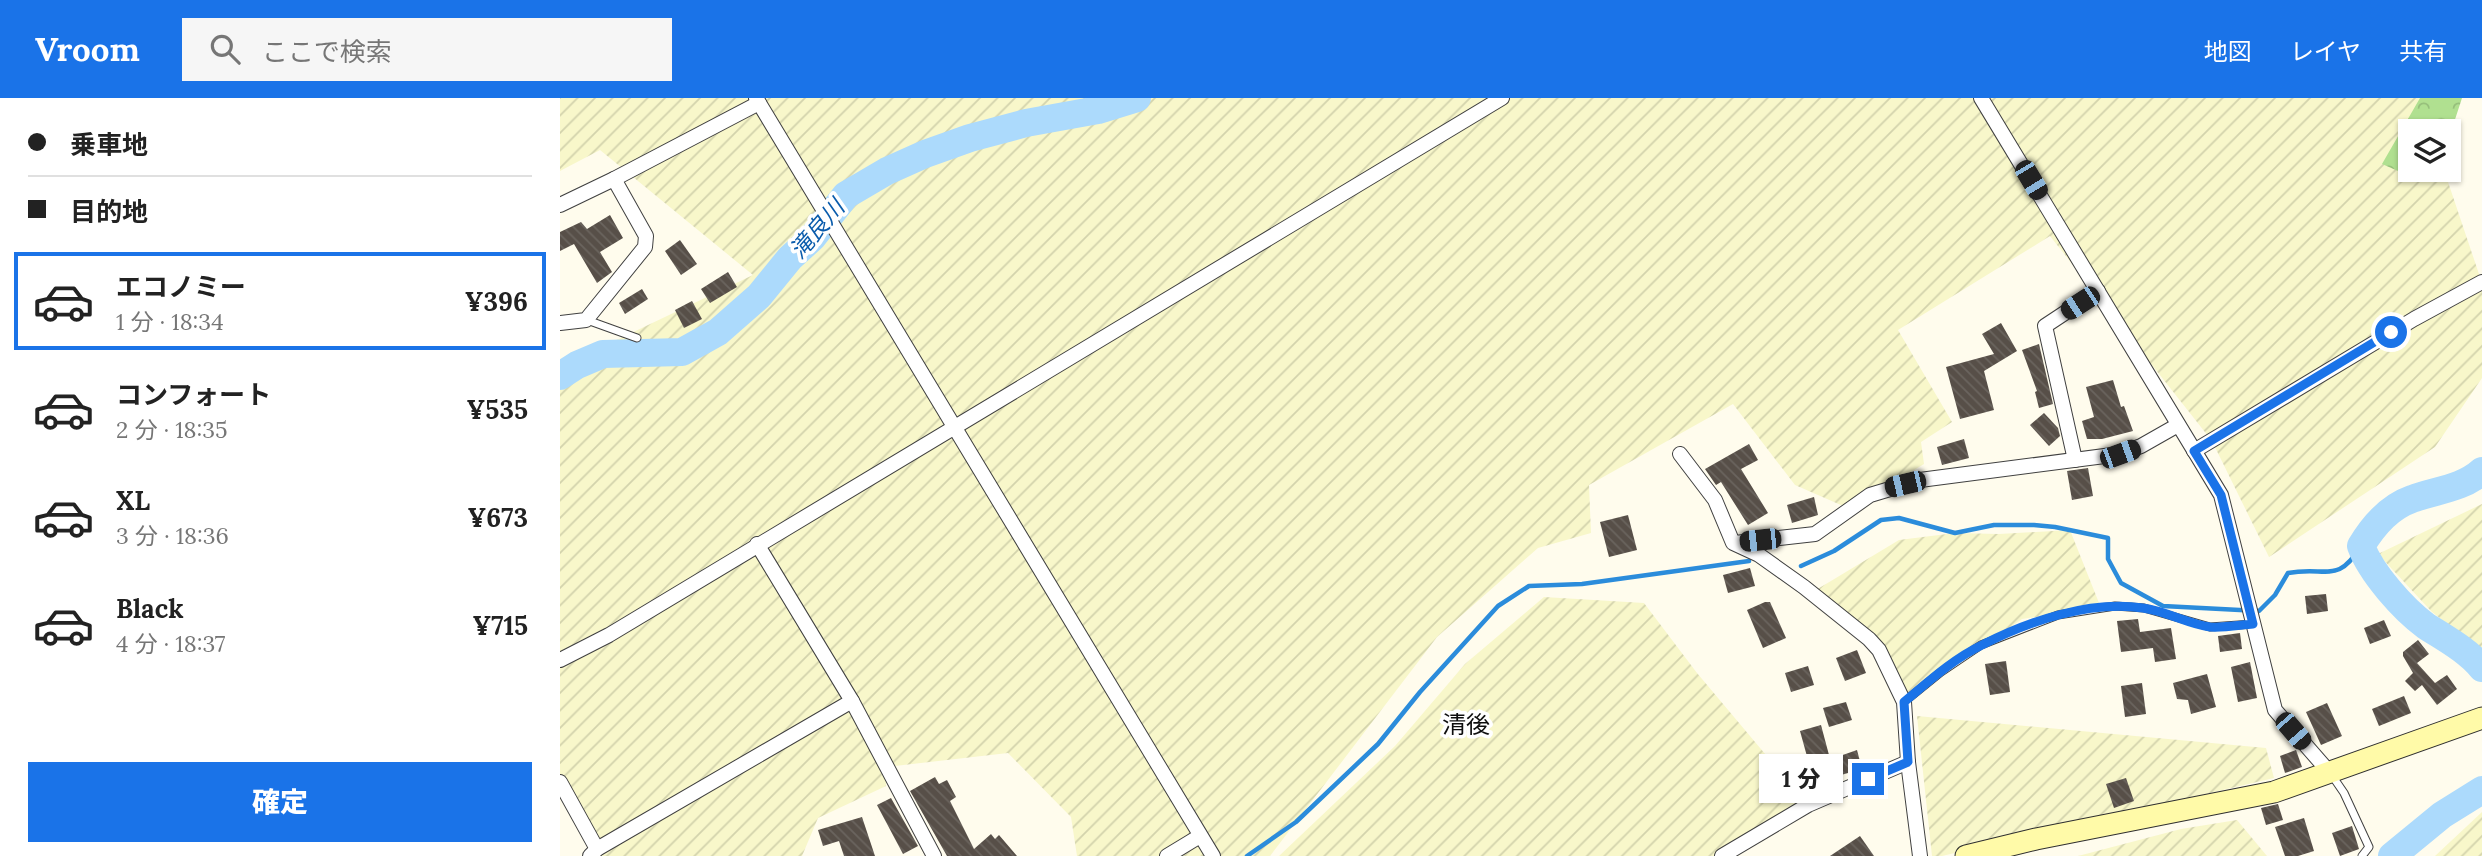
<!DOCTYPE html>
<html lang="ja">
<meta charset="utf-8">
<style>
:root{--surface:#fff;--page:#f6f6f6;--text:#222;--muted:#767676;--line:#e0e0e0;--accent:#1a73e8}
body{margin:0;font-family:Lora,"Noto Sans JP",serif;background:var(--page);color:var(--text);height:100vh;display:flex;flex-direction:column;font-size:26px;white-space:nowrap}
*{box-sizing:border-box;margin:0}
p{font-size:23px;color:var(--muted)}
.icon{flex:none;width:38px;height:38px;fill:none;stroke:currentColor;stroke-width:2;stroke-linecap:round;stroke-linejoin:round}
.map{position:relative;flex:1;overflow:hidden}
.side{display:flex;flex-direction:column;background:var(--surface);width:560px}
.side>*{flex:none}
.guide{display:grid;align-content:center;height:154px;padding:0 28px;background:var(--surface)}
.fabs{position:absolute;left:1838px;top:21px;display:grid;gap:14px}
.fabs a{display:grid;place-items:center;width:63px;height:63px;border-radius:0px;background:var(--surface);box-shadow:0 2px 5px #0004;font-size:35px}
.end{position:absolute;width:32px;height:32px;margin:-16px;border:9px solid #1a73e8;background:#fff;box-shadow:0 0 0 4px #fff}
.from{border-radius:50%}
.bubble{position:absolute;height:49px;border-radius:0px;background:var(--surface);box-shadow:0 2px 5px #0004;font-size:23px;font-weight:800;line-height:49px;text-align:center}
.car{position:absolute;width:21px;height:42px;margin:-21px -10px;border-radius:9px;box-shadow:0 0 5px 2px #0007;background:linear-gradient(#222 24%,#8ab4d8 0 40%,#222 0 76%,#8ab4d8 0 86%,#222 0)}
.guide b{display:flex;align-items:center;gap:24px;height:66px;font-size:26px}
.guide b+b{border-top:2px solid var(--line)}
.guide i{width:18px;height:18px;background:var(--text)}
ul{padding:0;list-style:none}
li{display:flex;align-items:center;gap:21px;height:98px;margin:0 14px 10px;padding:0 14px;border:4px solid transparent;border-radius:0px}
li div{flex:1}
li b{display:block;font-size:26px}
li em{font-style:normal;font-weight:800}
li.active{border-color:var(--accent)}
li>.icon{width:63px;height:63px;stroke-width:1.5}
.button{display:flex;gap:14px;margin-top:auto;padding:14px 28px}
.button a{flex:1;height:80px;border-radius:0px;background:var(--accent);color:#fff;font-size:28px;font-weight:800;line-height:80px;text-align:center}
header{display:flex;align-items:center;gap:42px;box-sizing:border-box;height:98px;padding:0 35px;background:var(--accent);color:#fff}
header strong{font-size:33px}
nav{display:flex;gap:38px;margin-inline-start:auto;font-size:24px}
.search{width:490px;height:63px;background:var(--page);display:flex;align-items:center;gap:18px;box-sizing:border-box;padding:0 24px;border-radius:0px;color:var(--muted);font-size:26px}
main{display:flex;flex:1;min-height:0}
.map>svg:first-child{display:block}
.farmland{fill:url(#farmland-furrows)}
.forest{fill:url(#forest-crowns)}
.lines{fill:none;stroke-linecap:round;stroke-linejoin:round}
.stream{stroke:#2b8cdb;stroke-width:4.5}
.river{stroke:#acdafc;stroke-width:28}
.building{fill:url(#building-back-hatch)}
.lane-casing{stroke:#404040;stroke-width:9}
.street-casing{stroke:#404040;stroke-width:16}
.secondary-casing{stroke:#2f2f2f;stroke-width:23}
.lane{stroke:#fff;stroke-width:7}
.street{stroke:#fff;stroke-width:14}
.secondary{stroke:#fffaa8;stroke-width:21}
.route{stroke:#1a73e8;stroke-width:9}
.labels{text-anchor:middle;stroke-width:7;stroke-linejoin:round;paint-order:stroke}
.water-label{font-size:23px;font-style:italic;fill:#0a5cac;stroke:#fff}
.quarter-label{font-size:24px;fill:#0d0d0d;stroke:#fff}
</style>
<header>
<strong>Vroom</strong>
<div class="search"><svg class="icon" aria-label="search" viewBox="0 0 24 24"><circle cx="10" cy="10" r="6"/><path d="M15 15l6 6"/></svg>ここで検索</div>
<nav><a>地図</a><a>レイヤ</a><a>共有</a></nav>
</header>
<main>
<section class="side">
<div class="guide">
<b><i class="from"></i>乗車地</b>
<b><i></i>目的地</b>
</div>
<ul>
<li class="active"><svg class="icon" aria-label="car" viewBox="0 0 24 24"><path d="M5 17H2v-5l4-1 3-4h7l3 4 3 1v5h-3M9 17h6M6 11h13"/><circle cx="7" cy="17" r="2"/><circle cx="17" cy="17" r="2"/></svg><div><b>エコノミー</b><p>1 分 · 18:34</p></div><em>¥396</em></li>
<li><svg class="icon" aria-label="car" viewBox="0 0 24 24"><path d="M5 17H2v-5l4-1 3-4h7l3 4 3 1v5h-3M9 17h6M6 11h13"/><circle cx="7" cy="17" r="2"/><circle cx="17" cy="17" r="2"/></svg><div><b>コンフォート</b><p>2 分 · 18:35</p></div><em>¥535</em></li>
<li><svg class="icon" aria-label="car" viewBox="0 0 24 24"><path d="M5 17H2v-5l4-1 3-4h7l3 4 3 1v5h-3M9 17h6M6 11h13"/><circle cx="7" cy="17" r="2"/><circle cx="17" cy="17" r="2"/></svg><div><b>XL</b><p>3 分 · 18:36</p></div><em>¥673</em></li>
<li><svg class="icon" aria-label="car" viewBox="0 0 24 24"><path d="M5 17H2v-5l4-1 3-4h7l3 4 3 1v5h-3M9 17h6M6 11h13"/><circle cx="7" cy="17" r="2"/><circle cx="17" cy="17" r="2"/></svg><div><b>Black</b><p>4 分 · 18:37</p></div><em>¥715</em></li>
</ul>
<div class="button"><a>確定</a></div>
</section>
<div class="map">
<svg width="1922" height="758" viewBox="0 0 1922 758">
<defs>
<pattern id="farmland-furrows" width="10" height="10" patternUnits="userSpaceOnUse" patternTransform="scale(1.75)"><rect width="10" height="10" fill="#f8f7ca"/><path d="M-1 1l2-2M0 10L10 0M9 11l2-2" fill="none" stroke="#d3d3ac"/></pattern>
<pattern id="forest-crowns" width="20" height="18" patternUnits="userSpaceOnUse" patternTransform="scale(1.75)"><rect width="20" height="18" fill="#b0e090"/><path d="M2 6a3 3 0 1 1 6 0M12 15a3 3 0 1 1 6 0" fill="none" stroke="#96bf7b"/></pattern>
<pattern id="building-back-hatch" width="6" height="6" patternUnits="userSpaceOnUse" patternTransform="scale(1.75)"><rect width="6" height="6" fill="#574f48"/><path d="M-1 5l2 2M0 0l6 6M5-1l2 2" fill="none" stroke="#6a645e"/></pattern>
</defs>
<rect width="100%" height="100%" fill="#fffced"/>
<g class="farmland">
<polygon points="0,0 1868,0 1850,33 1850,72 1884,72 1922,185 1922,280 1875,349 1709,459 1652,343 1490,138 1338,232 1392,324 1361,344 1364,366 1290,411 1235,387 1173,306 1029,387 1031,435 978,450 877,539 710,758 517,758 511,719 448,655 326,669 326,688 258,720 242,758 32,758 37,751 0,695 0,269 193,177 40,52 0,73"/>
<polygon points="1922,406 1922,553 1872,514 1818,456"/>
<polygon points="1510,432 1541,510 1462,521 1344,604 1312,538 1256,492 1339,442 1395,435 1439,436"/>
<polygon points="984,499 1084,505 1137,575 1248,707 1162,758 719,758 835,648 905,566"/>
<polygon points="1357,618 1706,650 1714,680 1382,758 1372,758"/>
<polygon points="1922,714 1922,758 1875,758"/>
<polygon points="1677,722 1707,758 1518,758 1621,731"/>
</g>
<polygon class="forest" points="1860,0 1902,0 1888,43 1888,33 1850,33 1850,72 1859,72 1845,76 1822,66"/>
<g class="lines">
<g class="stream">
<path d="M1241,468L1274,453L1321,422L1339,420L1395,435L1434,427H1474L1495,429L1548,440V461L1561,485L1603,508L1699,513L1715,497L1728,475C1767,468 1777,487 1801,448"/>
<polyline points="687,758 736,724 818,646 860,594 938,508 969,488 1022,486 1189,463"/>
</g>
<g class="river">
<polyline points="0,278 17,267 43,256 122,254 158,234 199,198 230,160 252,140 286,97 327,73 365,56 410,40 466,25 538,12 577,0"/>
<path d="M1922,373C1902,391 1876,392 1852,401C1829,409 1813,428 1801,448C1811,475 1843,511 1866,528C1886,541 1907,552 1922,570"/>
<polyline points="1832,758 1882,717 1922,692"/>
</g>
</g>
<g class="building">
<polygon points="50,117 63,140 40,154 52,174 37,185 14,146 0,153 0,134 21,124 27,131"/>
<polygon points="120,142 137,166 121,177 105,153"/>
<polygon points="168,174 177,189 150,205 141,191"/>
<polygon points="82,191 88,201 65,216 59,205"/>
<polygon points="132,203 142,221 124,230 115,212"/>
<polygon points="1441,225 1457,253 1424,273 1434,312 1400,321 1386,269 1434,256 1422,236"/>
<polygon points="1479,246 1493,306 1479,310 1475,294 1477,293 1462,252"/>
<polygon points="1553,282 1561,309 1564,308 1573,333 1542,341 1527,341 1522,323 1534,319 1526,289"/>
<polygon points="1484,315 1498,330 1500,338 1489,348 1470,327"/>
<polygon points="1404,341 1409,360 1382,367 1377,349"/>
<polygon points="1189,346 1198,362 1181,371 1208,415 1188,427 1161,384 1156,387 1145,371"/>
<polygon points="1528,370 1533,398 1512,402 1507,373"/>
<polygon points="1254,399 1258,417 1232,425 1227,407"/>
<polygon points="1068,417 1077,452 1049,459 1040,424"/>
<polygon points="1190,470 1195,488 1168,495 1163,477"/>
<polygon points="1766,496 1768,513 1747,516 1745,498"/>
<polygon points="1205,504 1210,504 1226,540 1203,550 1187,512"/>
<polygon points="1578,521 1580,534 1611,530 1616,561 1595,564 1593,550 1561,554 1557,523"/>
<polygon points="1824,522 1831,538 1810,546 1804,530"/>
<polygon points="1680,535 1682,551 1660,554 1658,538"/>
<polygon points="1858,542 1869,556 1857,565 1875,585 1887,577 1897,591 1877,607 1862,587 1855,593 1845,583 1853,575 1843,558 1843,554"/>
<polygon points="1297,552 1306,575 1285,583 1276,560"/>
<polygon points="1446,563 1450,594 1430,597 1425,566"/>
<polygon points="1690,564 1697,600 1678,604 1671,569"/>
<polygon points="1248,568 1254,587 1231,594 1225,575"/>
<polygon points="1647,576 1656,609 1631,616 1628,602 1617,601 1613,585"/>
<polygon points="1582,585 1586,616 1565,619 1561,588"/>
<polygon points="1844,598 1851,615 1819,628 1812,611"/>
<polygon points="1286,604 1292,622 1269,629 1263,610"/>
<polygon points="1767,605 1782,638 1761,647 1746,614"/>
<polygon points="1261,627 1269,657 1248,662 1240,633"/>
<polygon points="1297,652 1302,671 1281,677 1277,659"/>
<polygon points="1736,652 1742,669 1725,675 1720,658"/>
<polygon points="375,679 379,686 387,682 396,699 390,703 414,751 431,736 435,741 439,737 457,758 387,758 350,693"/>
<polygon points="1566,680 1574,703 1554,710 1546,686"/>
<polygon points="331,700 358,748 343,756 317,707"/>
<polygon points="1718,706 1723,722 1706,727 1701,710"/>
<polygon points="302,719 315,758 284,758 279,743 263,748 258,732"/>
<polygon points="1744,720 1754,753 1738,758 1725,758 1715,729"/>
<polygon points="1792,728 1799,751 1780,758 1772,735"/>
<polygon points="1300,738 1314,758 1270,758"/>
</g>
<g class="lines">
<g class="lane-casing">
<g id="lane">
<polyline points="27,222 77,240"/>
<polyline points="1344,604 1381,574 1421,547 1498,517 1555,508 1584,510 1650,529 1693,526"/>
<polyline points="1771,676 1784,695 1809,749 1802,758"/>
</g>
</g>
<g class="street-casing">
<g id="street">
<polyline points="196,0 653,758"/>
<polyline points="1421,0 1661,397 1715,612 1770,675"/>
<polyline points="0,107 54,81 199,5"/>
<polyline points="0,225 26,222 85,149 86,138 54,81"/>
<polyline points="1634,353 1854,221 1922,184"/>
<polyline points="1120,356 1155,402 1173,445 1199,457 1244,489 1309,541 1319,552 1344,604 1348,664 1360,758"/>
<polyline points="1515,362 1485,228 1538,193"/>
<polyline points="1175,445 1255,436 1310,397 1360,382 1560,356 1581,348 1618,327"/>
<polyline points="197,446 292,603 374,758"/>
<polyline points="0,562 49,537 942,0"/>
<polyline points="0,684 37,751"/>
<polyline points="30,758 37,751 292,603"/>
<polyline points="607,758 640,738"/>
<polyline points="1162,758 1248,707 1348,664"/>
</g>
</g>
<g class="secondary-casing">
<polyline id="secondary" points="1406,758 1476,741 1714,694 1922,620"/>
</g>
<use href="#lane" class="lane"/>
<use href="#street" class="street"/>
<use href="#secondary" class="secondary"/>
</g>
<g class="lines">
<path class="route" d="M1308,681L1348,664L1344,604C1368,584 1393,561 1422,547C1469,523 1530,502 1583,510C1606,513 1628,526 1650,529C1664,530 1680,527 1693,526L1661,397L1634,353L1831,234"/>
</g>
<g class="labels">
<g class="water-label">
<text transform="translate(257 131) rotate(-49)" y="8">滝良川</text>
</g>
<g class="quarter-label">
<text x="906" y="635">清後</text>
</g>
</g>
</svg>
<div class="fabs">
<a><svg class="icon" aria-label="layers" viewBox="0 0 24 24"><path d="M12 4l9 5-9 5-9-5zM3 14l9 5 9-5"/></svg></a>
</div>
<i class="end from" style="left:1831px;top:234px"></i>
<i class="end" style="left:1308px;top:681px"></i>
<div class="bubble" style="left:1199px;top:656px;width:84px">1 分</div>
<i class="car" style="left:1471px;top:82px;rotate:149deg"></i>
<i class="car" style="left:1520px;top:205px;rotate:237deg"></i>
<i class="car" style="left:1560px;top:356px;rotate:70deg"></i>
<i class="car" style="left:1345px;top:386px;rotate:257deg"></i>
<i class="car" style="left:1200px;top:442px;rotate:264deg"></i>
<i class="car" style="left:1733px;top:633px;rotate:139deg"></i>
</div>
</main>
